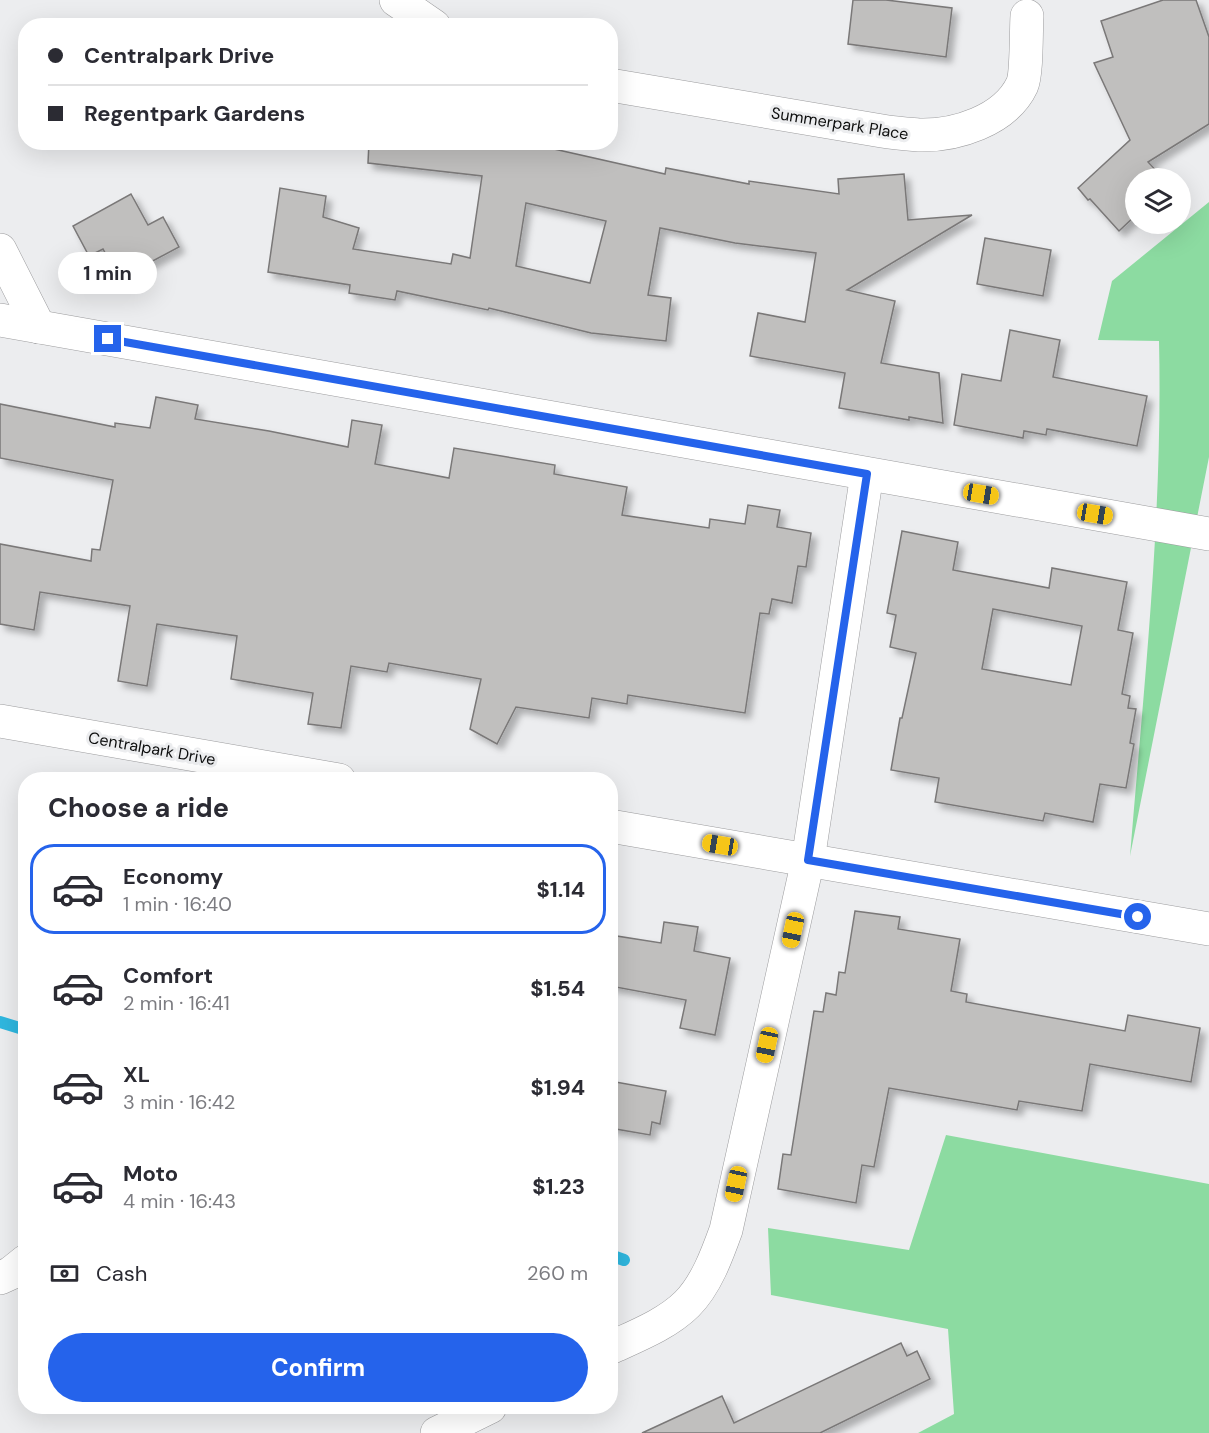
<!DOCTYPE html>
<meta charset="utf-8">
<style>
:root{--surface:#fff;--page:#f2f2f3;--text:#2b2b33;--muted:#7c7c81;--line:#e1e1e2;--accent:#2563eb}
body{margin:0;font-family:"DM Sans",sans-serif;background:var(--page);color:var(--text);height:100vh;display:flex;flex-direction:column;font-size:22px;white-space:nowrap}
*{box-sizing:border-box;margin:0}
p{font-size:20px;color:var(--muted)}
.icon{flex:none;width:33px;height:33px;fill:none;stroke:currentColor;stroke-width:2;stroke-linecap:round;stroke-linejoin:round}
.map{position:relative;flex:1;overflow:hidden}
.side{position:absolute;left:18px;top:772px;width:600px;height:642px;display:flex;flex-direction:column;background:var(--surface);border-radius:24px;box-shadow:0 6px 24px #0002}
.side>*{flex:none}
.banner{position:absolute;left:18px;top:18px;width:600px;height:132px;border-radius:24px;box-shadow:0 6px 24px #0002;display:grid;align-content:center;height:132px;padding:0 30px;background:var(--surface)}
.buttons{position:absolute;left:1125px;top:168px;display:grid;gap:12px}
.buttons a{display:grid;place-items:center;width:66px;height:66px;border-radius:50%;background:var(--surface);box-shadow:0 6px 24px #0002;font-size:30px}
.end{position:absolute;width:27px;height:27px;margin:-14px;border:8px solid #2563eb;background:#fff;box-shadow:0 0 0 3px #fff}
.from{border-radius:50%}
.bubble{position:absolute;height:42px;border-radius:21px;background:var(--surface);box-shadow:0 6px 24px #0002;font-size:20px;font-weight:700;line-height:42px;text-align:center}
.car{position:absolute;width:18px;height:36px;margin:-18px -9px;border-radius:8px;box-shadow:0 0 4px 2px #0007;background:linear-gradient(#f5c518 24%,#345 0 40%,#f5c518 0 76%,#345 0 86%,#f5c518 0)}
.banner b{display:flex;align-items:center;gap:21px;height:57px;font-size:22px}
.banner b+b{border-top:2px solid var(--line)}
.banner i{width:15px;height:15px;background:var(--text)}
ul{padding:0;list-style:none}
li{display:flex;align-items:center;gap:18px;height:90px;margin:0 12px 9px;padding:0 18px;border:3px solid transparent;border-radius:24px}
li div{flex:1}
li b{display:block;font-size:22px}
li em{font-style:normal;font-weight:700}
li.selected{border-color:var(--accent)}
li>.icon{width:54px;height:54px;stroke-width:1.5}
h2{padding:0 30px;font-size:27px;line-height:72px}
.pay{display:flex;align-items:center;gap:15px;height:66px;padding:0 30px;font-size:22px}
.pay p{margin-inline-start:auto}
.primary-button{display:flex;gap:12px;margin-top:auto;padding:12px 30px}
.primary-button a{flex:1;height:69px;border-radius:36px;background:var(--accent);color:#fff;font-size:24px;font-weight:700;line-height:69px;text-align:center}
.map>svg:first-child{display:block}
.green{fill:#8cdba1}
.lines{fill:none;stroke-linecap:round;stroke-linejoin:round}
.stream{stroke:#2fb7df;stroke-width:12}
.building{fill:#c0bfbe;stroke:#7a7878;stroke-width:1.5;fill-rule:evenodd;filter:url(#shadow)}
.street-casing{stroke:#9c9c9e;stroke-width:34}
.street{stroke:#fff;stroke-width:33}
.route{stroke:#2563eb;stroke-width:8}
.labels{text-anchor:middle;stroke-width:6;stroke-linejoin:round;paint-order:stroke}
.street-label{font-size:16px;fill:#0d0e0e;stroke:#ecedef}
</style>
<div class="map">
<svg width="1209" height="1433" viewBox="0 0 1209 1433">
<defs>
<filter id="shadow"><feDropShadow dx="5.5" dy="5.5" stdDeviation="3" flood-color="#0004"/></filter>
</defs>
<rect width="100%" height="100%" fill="#ecedef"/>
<g class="green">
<path d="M1209,202V457L1130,856C1144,685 1163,513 1159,341L1098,340L1112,281Z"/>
<polygon points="946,1135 1209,1184 1209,1433 918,1433 954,1414 948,1329 771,1295 768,1228 909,1250"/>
</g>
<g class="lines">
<g class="stream">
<polyline points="0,1022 26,1030"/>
<polyline points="610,1255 624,1260"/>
</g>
</g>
<g class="building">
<polygon points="853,0 886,0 952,8 946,57 848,44"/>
<polygon points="1163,0 1196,0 1209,37 1209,124 1148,162 1163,178 1136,178 1136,215 1119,231 1090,199 1088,200 1078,188 1130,140 1094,63 1113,57 1101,21"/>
<path d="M369,142H523L665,174L666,168L749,184V181L839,194L838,179L904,174L908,220L972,215L847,290L895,301L881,363L939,373L943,423L909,417V420L839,408L845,373L750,356L758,313L805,322L816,253L735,243L660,228L648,295L671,298L666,341L591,333L489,308L488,310L397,291L395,300L349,293L350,285L268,272L280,188L326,196L323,217L359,228L353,249L451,264L453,254L470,258L482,176L368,163ZM526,203L606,221L590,283L516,266Z"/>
<polygon points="131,194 148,225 163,217 179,247 119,279 103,249 89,256 73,226"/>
<polygon points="985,238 1051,250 1043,296 977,284"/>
<polygon points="1010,330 1060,340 1053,377 1147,396 1137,446 1047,429 1046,435 1024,431 1023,438 954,425 962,374 1001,381"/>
<polygon points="156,397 198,405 195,419 269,431 348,447 352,420 382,425 375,464 449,478 454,448 555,465 554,474 627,487 622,515 709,528 710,519 745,524 748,505 780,510 777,527 811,533 806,567 798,566 792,603 772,599 769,614 760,613 745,713 628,695 627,704 592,698 589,718 516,707 497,744 470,729 481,679 389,663 387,672 351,666 341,728 308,724 313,693 231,679 237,636 157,624 147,686 118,681 130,606 40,592 34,630 0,624 0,544 91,561 92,549 100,550 113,480 0,458 0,404 115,427 115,423 150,428"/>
<path d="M902,531L958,542L953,570L1049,588L1052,568L1127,582L1118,630L1133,633L1122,694L1130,696L1128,708L1136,709L1130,743L1134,744L1126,788L1100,784L1093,822L1045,813L1043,821L935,802L939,778L891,770L900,718H902L916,653L890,647L896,615L887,613ZM993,609L1082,626L1071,685L982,669Z"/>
<polygon points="855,911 900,917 898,929 960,939 951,991 967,994 966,1002 1125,1031 1128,1015 1200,1028 1191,1082 1090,1064 1082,1111 1019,1101 1017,1110 889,1088 874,1167 862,1165 856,1203 778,1189 783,1154 791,1155 814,1011 823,1012 826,993 836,995 839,972 845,973"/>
<polygon points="664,922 698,927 694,951 730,958 715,1035 680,1028 686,1000 610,986 610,935 661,943"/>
<polygon points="610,1081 666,1091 660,1124 652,1122 650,1135 610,1128"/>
<polygon points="901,1343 907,1356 917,1351 930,1379 820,1433 642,1433 722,1396 734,1423"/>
</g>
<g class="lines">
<g class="street-casing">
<g id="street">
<polyline points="396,0 434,26"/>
<path d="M610,85L882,131C894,133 907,134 919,135C955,136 1005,121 1022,85C1027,74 1026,30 1027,16"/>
<polyline points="0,250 39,327"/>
<polyline points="0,320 1209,534"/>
<polyline points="0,721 339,780"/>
<polyline points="610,826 1209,929"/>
<polyline points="0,1278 11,1273 26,1261"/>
<path d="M610,1348C636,1336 667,1324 687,1304C706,1285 717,1255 726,1230L808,860L867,474"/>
<polyline points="437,1433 490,1407"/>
</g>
</g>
<use href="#street" class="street"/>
</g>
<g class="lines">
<polyline class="route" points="108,339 867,474 808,860 1138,917"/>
</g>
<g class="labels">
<g class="street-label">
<text transform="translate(840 123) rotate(9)" y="6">Summerpark Place</text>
<text transform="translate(152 748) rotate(10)" y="6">Centralpark Drive</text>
</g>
</g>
</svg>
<div class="buttons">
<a><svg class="icon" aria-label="layers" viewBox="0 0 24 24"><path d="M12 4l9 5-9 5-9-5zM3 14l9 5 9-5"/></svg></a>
</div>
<i class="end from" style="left:1138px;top:917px"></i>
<i class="end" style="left:108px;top:339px"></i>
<div class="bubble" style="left:58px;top:252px;width:99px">1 min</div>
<i class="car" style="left:981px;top:494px;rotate:100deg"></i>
<i class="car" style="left:1095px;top:514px;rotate:100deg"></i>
<i class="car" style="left:720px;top:845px;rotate:280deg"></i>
<i class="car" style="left:793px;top:930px;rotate:192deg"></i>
<i class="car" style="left:767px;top:1045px;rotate:192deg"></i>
<i class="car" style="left:736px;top:1184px;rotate:192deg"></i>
<div class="banner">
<b><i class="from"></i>Centralpark Drive</b>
<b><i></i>Regentpark Gardens</b>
</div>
<section class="side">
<h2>Choose a ride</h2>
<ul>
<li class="selected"><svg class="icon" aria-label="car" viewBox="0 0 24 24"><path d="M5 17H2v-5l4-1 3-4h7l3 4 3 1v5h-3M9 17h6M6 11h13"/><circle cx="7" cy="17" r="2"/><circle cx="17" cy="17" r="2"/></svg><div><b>Economy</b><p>1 min · 16:40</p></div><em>$1.14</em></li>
<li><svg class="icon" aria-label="car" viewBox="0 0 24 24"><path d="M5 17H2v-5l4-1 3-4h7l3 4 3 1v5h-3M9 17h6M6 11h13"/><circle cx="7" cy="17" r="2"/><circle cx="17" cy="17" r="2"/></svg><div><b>Comfort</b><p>2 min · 16:41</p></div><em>$1.54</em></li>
<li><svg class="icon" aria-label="car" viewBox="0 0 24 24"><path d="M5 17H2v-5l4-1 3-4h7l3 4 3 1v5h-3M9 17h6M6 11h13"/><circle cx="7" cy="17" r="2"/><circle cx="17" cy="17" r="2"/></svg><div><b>XL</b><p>3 min · 16:42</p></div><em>$1.94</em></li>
<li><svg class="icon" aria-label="car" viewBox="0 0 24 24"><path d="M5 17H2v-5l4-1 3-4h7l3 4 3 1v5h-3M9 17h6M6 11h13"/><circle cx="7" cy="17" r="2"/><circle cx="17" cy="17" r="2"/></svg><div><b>Moto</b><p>4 min · 16:43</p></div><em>$1.23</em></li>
</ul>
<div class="pay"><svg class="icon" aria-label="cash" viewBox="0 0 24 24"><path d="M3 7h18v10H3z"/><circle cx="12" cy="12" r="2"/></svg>Cash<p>260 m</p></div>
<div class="primary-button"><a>Confirm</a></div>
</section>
</div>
